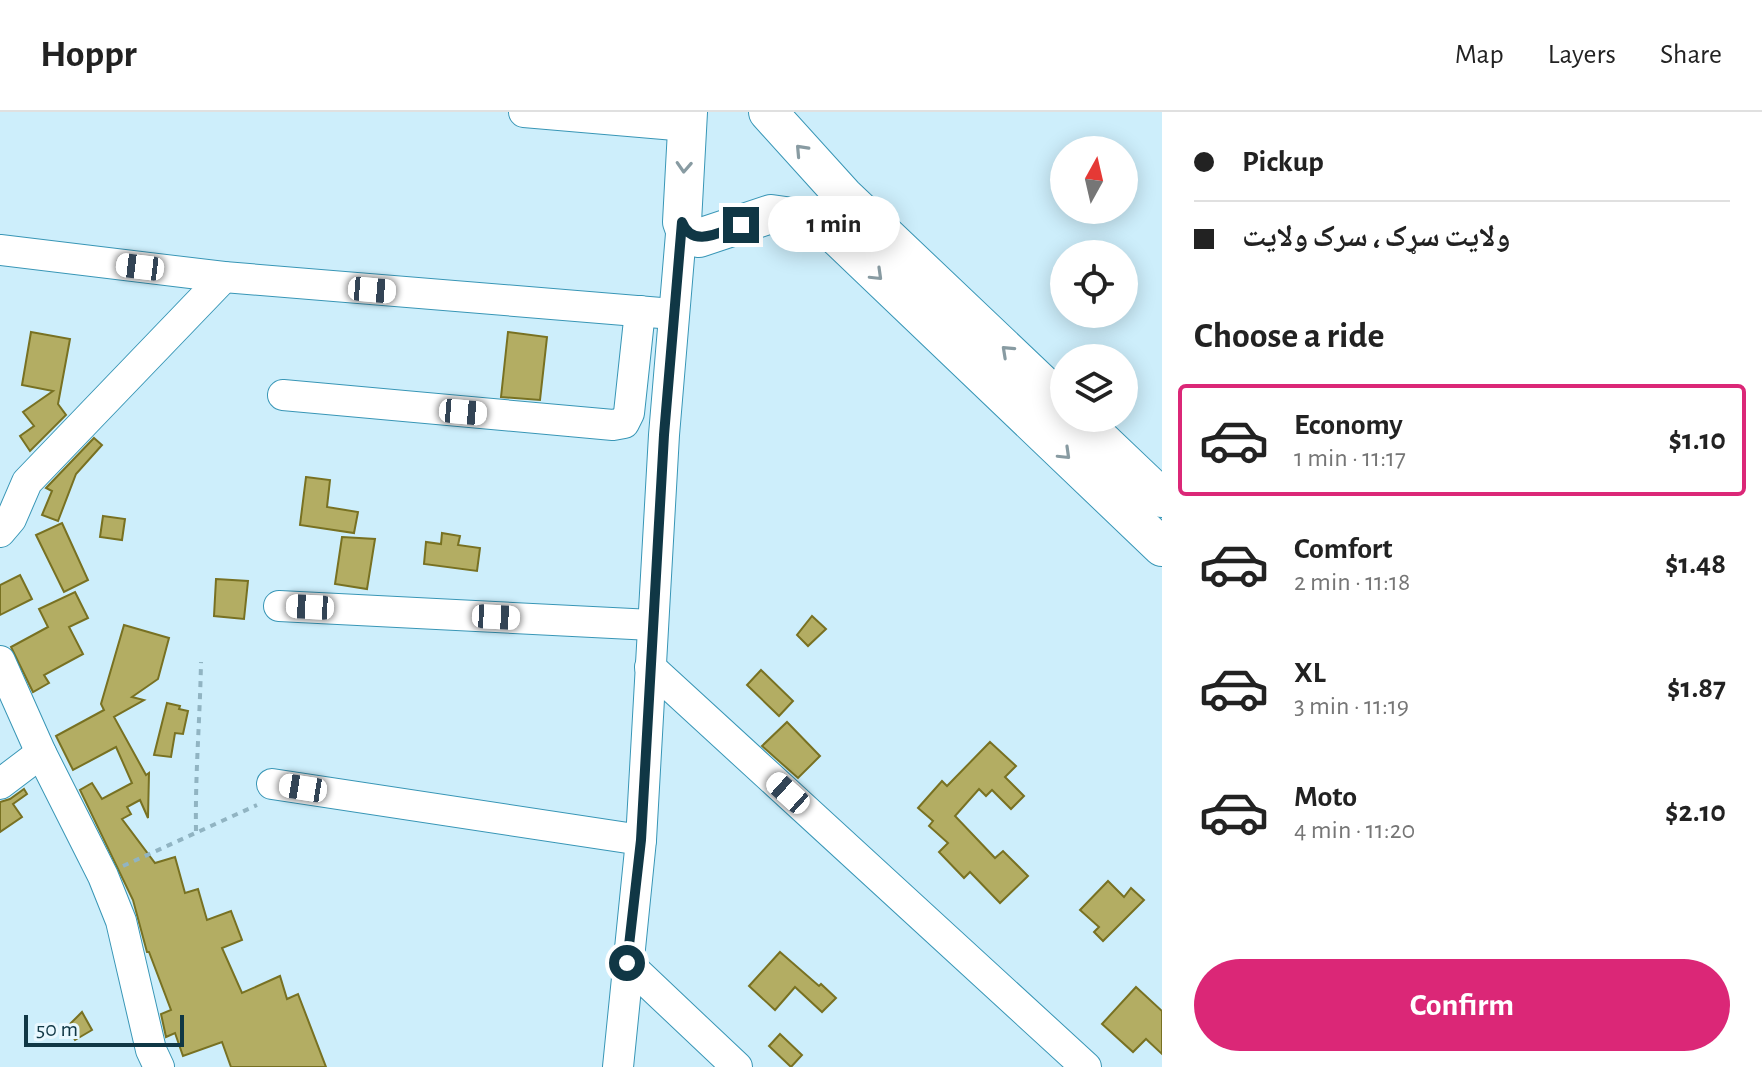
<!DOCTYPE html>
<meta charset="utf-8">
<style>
:root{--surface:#fff;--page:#f6f6f6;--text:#222;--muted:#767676;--line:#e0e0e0;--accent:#db2777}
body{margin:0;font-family:"Alegreya Sans","Noto Naskh Arabic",sans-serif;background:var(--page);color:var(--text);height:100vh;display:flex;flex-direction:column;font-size:30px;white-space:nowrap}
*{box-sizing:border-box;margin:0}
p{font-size:26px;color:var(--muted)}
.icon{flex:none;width:44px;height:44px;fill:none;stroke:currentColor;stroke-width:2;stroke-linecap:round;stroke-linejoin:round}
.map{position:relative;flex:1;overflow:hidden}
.details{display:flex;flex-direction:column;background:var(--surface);width:600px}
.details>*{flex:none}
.banner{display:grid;align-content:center;height:176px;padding:0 32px;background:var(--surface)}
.needle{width:52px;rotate:8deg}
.fabs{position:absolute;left:1050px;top:24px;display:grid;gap:16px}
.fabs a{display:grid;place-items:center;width:88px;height:88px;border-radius:50%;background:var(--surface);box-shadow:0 4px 20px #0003;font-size:40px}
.scale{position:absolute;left:24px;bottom:20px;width:160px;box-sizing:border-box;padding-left:8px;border:4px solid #103745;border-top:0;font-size:22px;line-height:28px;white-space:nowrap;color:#103745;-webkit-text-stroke:6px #e8f8ff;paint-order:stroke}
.end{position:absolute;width:36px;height:36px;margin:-18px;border:10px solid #103745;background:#fff;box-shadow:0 0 0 4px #fff}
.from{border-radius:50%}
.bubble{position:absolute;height:56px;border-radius:28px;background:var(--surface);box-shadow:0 4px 20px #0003;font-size:26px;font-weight:700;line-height:56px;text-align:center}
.car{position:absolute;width:24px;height:48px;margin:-24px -12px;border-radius:10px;box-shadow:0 0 6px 2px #0007;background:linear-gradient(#fff 24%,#345 0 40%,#fff 0 76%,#345 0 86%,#fff 0)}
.banner b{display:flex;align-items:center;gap:28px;height:76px;font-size:30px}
.banner b+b{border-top:2px solid var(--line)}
.banner i{width:20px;height:20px;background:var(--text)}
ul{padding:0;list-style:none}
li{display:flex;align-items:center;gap:24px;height:112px;margin:0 16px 12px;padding:0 16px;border:4px solid transparent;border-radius:8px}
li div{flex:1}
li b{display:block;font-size:30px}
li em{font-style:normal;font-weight:700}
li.on{border-color:var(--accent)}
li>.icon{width:72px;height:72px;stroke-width:1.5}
h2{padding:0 32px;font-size:36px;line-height:96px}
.action{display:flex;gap:16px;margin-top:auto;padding:16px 32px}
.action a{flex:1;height:92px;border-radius:48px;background:var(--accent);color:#fff;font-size:32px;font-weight:700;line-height:92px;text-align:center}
header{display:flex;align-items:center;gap:48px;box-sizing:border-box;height:112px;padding:0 40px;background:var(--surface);border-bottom:2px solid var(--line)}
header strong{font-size:38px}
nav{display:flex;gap:44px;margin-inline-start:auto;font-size:28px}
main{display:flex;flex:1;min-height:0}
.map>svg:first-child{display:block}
.building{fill:#b3ad63;stroke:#787122;stroke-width:2}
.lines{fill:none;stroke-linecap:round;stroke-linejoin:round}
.minor-casing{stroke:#3896b6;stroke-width:32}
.major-casing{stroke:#3896b6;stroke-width:40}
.path{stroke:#91b4c2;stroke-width:4;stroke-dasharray:6 6;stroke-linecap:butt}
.minor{stroke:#fff;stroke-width:30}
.major{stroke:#fff;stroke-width:38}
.oneway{stroke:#889ba2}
.route{stroke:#103745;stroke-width:10}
</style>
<header>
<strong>Hoppr</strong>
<nav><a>Map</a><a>Layers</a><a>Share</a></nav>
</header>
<main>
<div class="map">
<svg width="1162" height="955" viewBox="0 0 1162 955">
<rect width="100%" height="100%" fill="#cdeefb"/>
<g class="building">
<polygon points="31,220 70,227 58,292 66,303 30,339 20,324 34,314 23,300 53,279 22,273"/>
<polygon points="508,220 547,225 540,288 501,285"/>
<polygon points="94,326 102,333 76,362 58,409 42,403 52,379 46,376"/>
<polygon points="306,365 330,368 327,395 358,400 354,421 300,413"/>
<polygon points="103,404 125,407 122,428 100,425"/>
<polygon points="62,411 88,468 64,480 36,423"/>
<polygon points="442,421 460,424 458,433 480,436 477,459 424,452 426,430 441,432"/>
<polygon points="342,425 375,427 367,477 335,472"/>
<polygon points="20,463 32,487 0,503 0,473"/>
<polygon points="216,467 248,469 244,507 214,504"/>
<polygon points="75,480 88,506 69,515 83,542 44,563 49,571 33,580 11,535 48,515 39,497"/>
<polygon points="812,504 826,517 808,534 797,523"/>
<polygon points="124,513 169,526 158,567 132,585 144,588 114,605 146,663 149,661 148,706 140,688 127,695 131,702 122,707 155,751 175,745 185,781 198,777 207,808 231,799 242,828 222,836 242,881 280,864 287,887 298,882 326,955 231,955 222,930 183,944 175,921 166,925 161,902 171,898 149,840 147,840 133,788 80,678 92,671 102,687 132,671 116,635 73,658 56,624 104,598 101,592"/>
<polygon points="761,558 793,589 779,604 747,573"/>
<polygon points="167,591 180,594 179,597 188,599 183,622 175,621 171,645 154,643"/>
<polygon points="787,610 820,644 798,666 762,634"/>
<polygon points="990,630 1016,654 1005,665 1024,684 1011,697 992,678 986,684 979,677 955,704 995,746 1003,739 1028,764 1000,791 970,760 964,766 939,740 948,731 929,714 933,709 918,696 942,669 947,674"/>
<polygon points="24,677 27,682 13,692 22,705 0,720 0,690 10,687"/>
<polygon points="1108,769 1124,785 1131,776 1144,788 1103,829 1094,820 1099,815 1080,798"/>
<polygon points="780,840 819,874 821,872 836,886 822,900 795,875 775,898 749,874"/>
<polygon points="1136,875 1162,899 1162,942 1146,927 1133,940 1102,912"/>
<polygon points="82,900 92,918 75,928 67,915"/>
<polygon points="780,922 802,943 791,955 769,934"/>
</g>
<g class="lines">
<g class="minor-casing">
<g id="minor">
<polyline points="524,0 687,14"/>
<polyline points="0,138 224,165 673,202"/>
<polyline points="283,283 613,313 624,311 629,301 640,199"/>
<polyline points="0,420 11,407 27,370 224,165"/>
<polyline points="279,494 652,513"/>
<polyline points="0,549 41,641 103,764 121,809 151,938 159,955"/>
<polyline points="650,555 1086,955"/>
<polyline points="0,672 41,641"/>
<polyline points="272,672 641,728"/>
<polyline points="627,851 737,955"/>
<polyline points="618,955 641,728 664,323 682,110"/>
</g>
</g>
<g class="major-casing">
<g id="major">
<path d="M688,0L682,110C685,120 688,124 699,126L771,102L821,109L1162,435"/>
<polyline points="768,0 844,84 1064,293"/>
<polyline points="1078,306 1162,386"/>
</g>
</g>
<g class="path">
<path d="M196,719C195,663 200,607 201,550"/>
<polyline points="123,754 257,693"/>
</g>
<use href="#minor" class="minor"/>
<use href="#major" class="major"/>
</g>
<defs><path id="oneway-chevron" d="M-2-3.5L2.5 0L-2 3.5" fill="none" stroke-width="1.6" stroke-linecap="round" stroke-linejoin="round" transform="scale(2)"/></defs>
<g class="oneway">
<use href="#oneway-chevron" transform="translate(801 38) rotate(-133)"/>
<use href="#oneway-chevron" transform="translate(684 55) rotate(93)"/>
<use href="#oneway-chevron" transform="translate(877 163) rotate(44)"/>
<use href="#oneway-chevron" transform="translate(1007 239) rotate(-137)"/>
<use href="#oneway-chevron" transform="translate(1065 342) rotate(44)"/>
</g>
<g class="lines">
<path class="route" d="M627,851L641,728L664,323L682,110C692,137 720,120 741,113"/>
</g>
</svg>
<div class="fabs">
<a><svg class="needle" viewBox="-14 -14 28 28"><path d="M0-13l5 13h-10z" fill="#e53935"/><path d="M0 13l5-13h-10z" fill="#767676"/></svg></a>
<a><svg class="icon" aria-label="locate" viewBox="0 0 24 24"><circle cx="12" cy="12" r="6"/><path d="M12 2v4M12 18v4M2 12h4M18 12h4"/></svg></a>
<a><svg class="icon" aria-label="layers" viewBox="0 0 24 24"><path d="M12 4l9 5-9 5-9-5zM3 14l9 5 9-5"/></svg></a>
</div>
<div class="scale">50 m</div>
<i class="end from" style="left:627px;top:851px"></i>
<i class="end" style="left:741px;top:113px"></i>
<div class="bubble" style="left:768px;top:84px;width:132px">1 min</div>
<i class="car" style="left:140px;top:155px;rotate:277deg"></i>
<i class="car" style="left:372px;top:178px;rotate:95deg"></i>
<i class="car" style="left:463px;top:300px;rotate:95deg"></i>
<i class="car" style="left:310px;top:495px;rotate:273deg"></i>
<i class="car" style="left:496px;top:505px;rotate:93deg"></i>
<i class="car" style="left:303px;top:676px;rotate:279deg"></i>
<i class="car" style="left:788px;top:681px;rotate:312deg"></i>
</div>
<section class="details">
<div class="banner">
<b><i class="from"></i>Pickup</b>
<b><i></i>ولایت سړک ، سرک ولایت</b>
</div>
<h2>Choose a ride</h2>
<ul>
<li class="on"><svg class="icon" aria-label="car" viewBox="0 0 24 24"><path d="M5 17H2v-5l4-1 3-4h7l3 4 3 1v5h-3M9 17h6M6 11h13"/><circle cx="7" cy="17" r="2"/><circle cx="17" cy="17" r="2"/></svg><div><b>Economy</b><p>1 min · 11:17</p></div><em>$1.10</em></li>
<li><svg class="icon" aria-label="car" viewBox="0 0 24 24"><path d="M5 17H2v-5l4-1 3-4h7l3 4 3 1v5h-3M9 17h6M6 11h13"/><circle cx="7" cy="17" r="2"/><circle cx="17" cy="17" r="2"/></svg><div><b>Comfort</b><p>2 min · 11:18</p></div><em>$1.48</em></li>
<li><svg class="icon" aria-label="car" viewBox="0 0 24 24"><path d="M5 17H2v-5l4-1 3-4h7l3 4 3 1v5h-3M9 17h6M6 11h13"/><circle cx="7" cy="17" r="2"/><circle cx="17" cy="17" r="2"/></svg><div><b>XL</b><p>3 min · 11:19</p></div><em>$1.87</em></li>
<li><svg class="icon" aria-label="car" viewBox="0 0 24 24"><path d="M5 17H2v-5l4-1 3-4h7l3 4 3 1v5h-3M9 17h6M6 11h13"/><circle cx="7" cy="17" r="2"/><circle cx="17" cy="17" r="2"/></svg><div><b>Moto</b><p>4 min · 11:20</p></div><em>$2.10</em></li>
</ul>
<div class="action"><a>Confirm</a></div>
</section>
</main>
